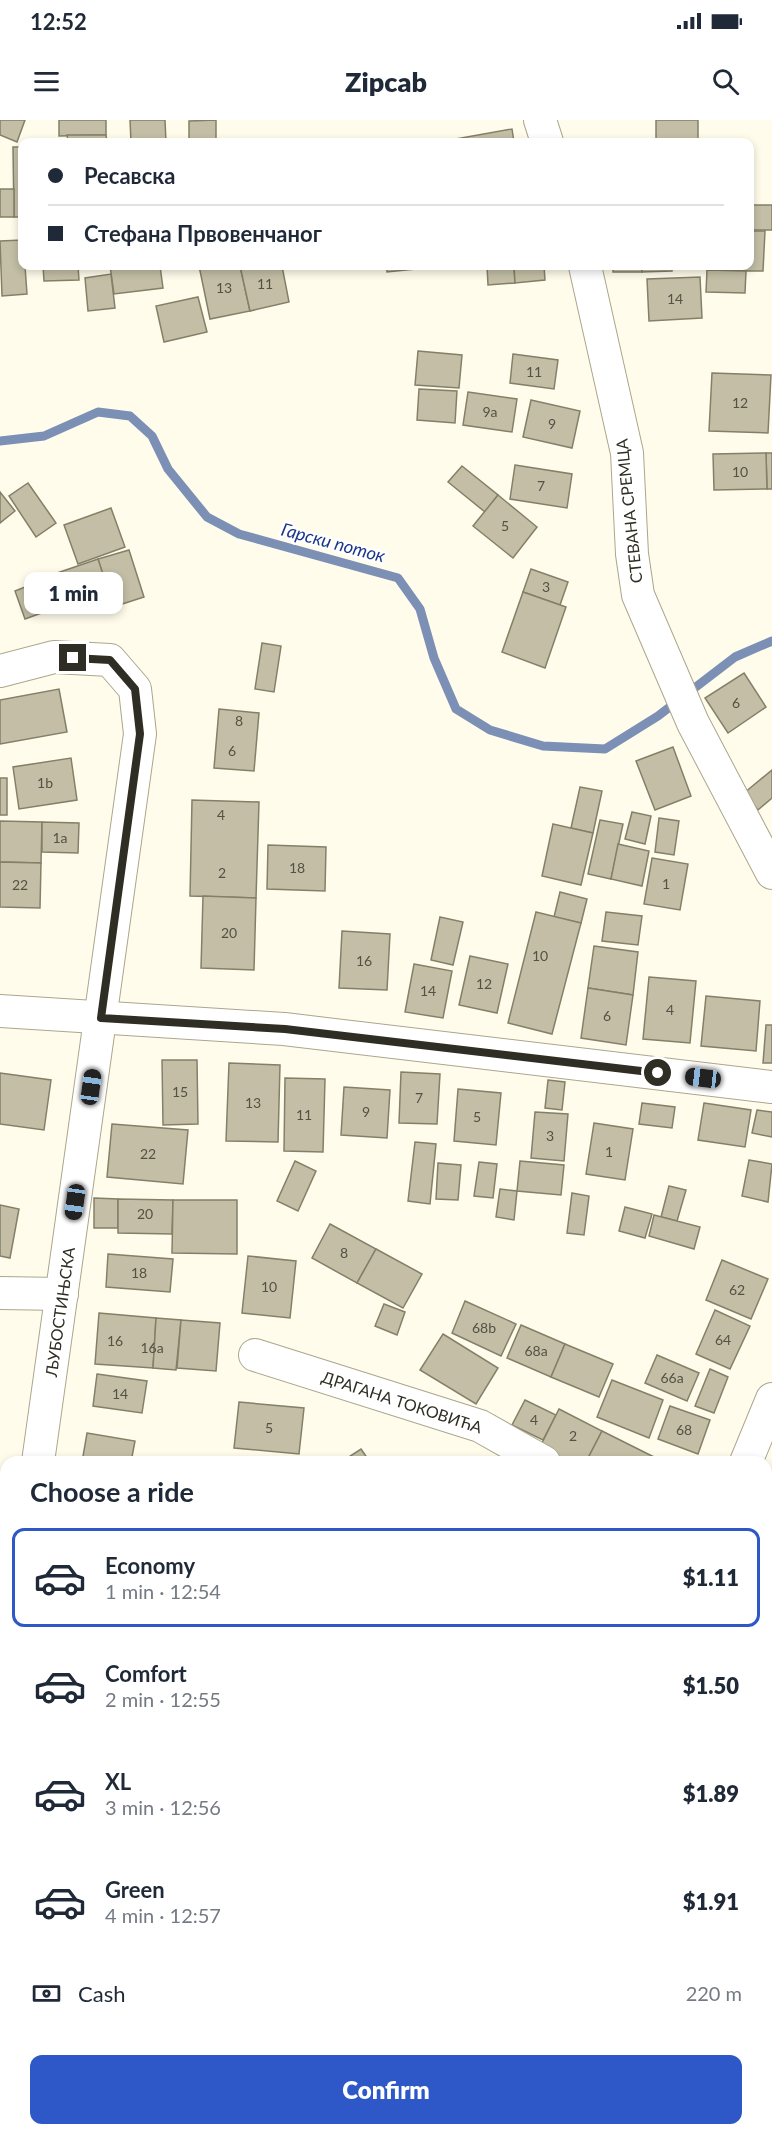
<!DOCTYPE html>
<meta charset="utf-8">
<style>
:root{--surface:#fff;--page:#f6f6f7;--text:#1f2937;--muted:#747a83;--line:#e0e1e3;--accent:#2e57c7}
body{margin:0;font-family:Lato,sans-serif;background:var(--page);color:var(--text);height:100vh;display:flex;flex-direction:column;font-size:22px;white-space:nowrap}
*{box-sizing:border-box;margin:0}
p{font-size:20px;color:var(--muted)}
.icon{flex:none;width:33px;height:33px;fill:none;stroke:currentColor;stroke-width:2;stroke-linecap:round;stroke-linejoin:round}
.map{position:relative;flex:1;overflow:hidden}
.details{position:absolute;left:0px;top:1336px;width:772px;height:680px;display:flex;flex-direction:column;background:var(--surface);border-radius:18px 18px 0 0;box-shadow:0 3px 9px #0003}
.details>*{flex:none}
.hud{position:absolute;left:18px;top:18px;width:736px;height:132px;border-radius:12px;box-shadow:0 3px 9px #0003;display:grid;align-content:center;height:132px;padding:0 30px;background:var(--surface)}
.end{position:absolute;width:27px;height:27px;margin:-14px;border:8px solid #2f2e24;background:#fff;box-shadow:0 0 0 3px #fff}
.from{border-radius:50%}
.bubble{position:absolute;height:42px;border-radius:12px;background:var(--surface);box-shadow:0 3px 9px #0003;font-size:20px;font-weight:800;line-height:42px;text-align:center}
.car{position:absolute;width:18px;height:36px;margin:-18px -9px;border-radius:8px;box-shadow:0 0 4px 2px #0007;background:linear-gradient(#222 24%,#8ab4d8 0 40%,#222 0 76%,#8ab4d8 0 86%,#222 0)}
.hud b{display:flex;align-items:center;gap:21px;height:57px;font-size:22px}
.hud b+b{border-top:2px solid var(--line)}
.hud i{width:15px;height:15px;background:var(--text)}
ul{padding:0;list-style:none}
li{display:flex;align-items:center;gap:18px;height:99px;margin:0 12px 9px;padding:0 18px;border:3px solid transparent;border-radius:12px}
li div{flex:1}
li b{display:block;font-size:22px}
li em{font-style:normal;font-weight:800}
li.selected{border-color:var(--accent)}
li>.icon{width:54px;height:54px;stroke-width:1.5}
h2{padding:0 30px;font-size:27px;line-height:72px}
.pay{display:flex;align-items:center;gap:15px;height:66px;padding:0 30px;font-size:22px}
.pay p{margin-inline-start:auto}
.cta{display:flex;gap:12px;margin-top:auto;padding:12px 30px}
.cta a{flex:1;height:69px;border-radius:12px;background:var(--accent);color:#fff;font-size:24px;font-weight:800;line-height:69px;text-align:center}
.status{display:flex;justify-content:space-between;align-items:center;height:42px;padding:0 30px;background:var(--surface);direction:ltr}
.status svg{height:16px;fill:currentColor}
header{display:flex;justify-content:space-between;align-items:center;height:78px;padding:0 30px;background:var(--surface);font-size:27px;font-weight:800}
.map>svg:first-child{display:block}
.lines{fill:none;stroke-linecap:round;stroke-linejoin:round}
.stream{stroke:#7c8fb5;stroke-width:9}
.building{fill:#c3bea5;stroke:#848068;stroke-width:1.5}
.minor-casing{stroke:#aba68d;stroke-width:34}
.minor{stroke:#fff;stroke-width:32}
.route{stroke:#2f2e24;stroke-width:8}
.labels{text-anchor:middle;stroke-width:5;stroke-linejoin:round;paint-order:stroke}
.number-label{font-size:14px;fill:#545244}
.street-label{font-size:16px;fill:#2f2e24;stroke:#fff}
.water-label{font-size:18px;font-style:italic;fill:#193789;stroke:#fff}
</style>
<div class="status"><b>12:52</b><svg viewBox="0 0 49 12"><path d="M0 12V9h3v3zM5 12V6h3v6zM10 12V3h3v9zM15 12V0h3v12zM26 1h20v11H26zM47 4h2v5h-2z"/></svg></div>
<header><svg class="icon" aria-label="menu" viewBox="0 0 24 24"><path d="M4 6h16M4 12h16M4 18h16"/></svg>Zipcab<svg class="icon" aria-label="search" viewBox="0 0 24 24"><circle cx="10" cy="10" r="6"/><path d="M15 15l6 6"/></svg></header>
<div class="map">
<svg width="772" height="2015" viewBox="0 0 772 2015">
<rect width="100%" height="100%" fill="#fffcec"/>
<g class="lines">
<polyline class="stream" points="0,321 44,316 98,292 130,296 152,316 168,349 207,397 239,414 398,458 420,489 434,538 456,589 490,610 543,626 605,629 658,596 735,537 772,521"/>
</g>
<g class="building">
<polygon points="0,0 25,0 17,22 0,15"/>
<polygon points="59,0 106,0 106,15 59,16"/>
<polygon points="130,0 165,0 166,22 131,22"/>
<polygon points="216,0 216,22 189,22 189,1"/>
<polygon points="656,0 698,0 698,19 656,20"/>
<polygon points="512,9 514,22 439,22"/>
<polygon points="67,15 106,15 107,22 68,22"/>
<polygon points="683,19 683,22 635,22 635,21"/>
<polygon points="13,27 22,27 22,97 14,97"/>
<rect x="0" y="69" width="14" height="28"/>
<rect x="750" y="85" width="22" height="25"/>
<polygon points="750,111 765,111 763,151 734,151 734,146 750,146"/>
<polygon points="22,120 22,146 25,146 27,174 2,176 0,121"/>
<polygon points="43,146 78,146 79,160 44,161"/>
<polygon points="110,146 160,146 163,168 114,174"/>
<polygon points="199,146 240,146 250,191 210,199"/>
<polygon points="240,146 282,146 289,182 250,191"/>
<polygon points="387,146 414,146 415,149 387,152"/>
<polygon points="414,146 446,146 415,149"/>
<polygon points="487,146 514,146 515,163 488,165"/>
<polygon points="514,146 544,146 545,160 515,163"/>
<rect x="613" y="146" width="29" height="6"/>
<polygon points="642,146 672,146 672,151 642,152"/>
<polygon points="707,146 734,146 734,151 707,150"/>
<polygon points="707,150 746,151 745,173 706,172"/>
<polygon points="111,154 115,188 88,191 85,158"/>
<polygon points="700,157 702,198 649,201 647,159"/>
<polygon points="198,177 207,212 164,222 156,186"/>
<polygon points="418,231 462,235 459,268 415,265"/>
<polygon points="513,234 558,240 554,269 510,263"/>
<polygon points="712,253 771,255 768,313 709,311"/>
<polygon points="419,269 457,271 455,303 417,300"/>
<polygon points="468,272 517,279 512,312 463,305"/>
<polygon points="531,280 580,291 572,328 523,317"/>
<polygon points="766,333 772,333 772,369 767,369"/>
<polygon points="766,333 767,369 714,370 713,334"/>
<polygon points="515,345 572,354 567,388 510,379"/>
<polygon points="462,346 498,375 485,392 448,362"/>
<polygon points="28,363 56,403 36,417 9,376"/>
<polygon points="0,372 15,391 0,403"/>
<polygon points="498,375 537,407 513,438 473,406"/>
<polygon points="111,388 125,427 78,444 64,405"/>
<polygon points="129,430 144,477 113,487 98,439"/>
<polygon points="98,439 109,473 67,486 57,453"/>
<polygon points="531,449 568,462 560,485 523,472"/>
<polygon points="48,458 58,487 25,499 15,471"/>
<polygon points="523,472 566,487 545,548 502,532"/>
<polygon points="262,523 281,526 274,572 255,569"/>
<polygon points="744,553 766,587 728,613 705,578"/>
<polygon points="59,569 67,612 0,624 0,580"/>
<polygon points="219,589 259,593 254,651 214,648"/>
<polygon points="673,627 691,676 655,690 636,641"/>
<polygon points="71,638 77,680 19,689 13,647"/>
<polygon points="772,650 772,678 758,690 744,673"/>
<rect x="0" y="658" width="7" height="37"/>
<polygon points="580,667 602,671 593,713 571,708"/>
<polygon points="192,680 259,682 256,778 190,776"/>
<polygon points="632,692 651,696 645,724 625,719"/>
<polygon points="659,698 679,701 674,735 655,732"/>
<polygon points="600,700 623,704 611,759 588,754"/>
<polygon points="0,701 42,702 41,743 0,742"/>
<polygon points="42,702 79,703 78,733 42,732"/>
<polygon points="553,704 593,713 581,765 542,756"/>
<polygon points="618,724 649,731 642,766 611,759"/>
<polygon points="268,725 326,727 325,771 267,769"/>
<polygon points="652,738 688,744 680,790 644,784"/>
<polygon points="0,742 41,743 40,788 0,787"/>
<polygon points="560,772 587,779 581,803 554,797"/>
<polygon points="203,776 256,778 254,850 201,848"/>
<polygon points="536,792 581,803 552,914 508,903"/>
<polygon points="606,792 642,796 638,825 602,821"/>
<polygon points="440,797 463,802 453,845 431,840"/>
<polygon points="342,811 390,814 387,870 339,868"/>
<polygon points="594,826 638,832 633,875 588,868"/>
<polygon points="470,836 508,844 497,893 459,885"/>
<polygon points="414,844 452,851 443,898 405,892"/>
<polygon points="649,857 696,861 690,923 643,919"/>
<polygon points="588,868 633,875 626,925 581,918"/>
<polygon points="706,876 760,881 756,931 701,926"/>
<polygon points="766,905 772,905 772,943 763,943"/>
<polygon points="162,940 197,940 198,1004 163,1005"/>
<polygon points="229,943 280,945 278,1022 226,1021"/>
<polygon points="401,952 440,954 437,1004 399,1003"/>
<polygon points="0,953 51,960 44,1010 0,1004"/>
<polygon points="285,958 325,959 323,1032 284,1031"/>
<polygon points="548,960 565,962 562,990 545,988"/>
<polygon points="344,967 390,970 387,1018 341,1015"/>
<polygon points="458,969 501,973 496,1025 454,1021"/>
<polygon points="642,983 675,987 672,1008 639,1004"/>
<polygon points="704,983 751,990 745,1027 698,1020"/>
<polygon points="757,990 772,992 772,1017 752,1013"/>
<polygon points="535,992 568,994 564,1041 531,1038"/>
<polygon points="594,1003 633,1009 625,1060 586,1054"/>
<polygon points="112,1004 188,1010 183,1064 107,1057"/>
<polygon points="415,1022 436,1024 430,1084 408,1081"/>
<polygon points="749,1040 772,1044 768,1082 742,1076"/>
<polygon points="295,1041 316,1051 298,1091 277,1081"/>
<polygon points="520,1041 564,1045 561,1075 517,1071"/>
<polygon points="479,1042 497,1044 493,1078 474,1076"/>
<polygon points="438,1043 461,1045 458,1080 436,1079"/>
<polygon points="669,1066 686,1070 677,1101 661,1097"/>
<polygon points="500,1069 517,1071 514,1100 496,1097"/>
<polygon points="572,1073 589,1076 584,1115 567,1113"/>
<polygon points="94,1078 118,1079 118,1108 94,1108"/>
<polygon points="118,1079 173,1080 172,1114 118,1113"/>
<polygon points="173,1080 237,1080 237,1134 172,1133"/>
<polygon points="0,1085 19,1089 10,1138 0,1136"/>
<polygon points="625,1087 652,1094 645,1118 619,1111"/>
<polygon points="654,1095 700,1107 694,1129 649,1116"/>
<polygon points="330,1104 376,1129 357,1163 312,1138"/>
<polygon points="376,1129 422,1154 403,1188 357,1163"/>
<polygon points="108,1134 173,1139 170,1172 106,1167"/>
<polygon points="248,1136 296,1141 290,1198 242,1193"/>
<polygon points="722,1140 768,1159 751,1199 706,1180"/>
<polygon points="465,1181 516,1204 501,1236 452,1213"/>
<polygon points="384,1184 405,1192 397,1215 375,1206"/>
<polygon points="715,1190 750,1206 730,1249 696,1234"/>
<polygon points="99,1193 156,1198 153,1248 95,1244"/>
<polygon points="156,1198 181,1200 176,1250 153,1248"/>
<polygon points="181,1200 220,1203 216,1251 177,1248"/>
<polygon points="521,1205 565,1224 551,1257 507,1238"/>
<polygon points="443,1214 498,1248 476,1284 420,1250"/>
<polygon points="565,1224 613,1244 599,1277 551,1257"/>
<polygon points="657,1235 699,1253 687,1281 645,1263"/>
<polygon points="710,1249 728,1257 714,1293 695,1286"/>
<polygon points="97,1254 147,1261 142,1293 93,1286"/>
<polygon points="612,1260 663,1280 649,1318 597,1297"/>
<polygon points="525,1280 556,1295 543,1320 512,1305"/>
<polygon points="239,1282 304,1288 299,1334 234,1328"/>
<polygon points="670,1286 710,1300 698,1334 658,1319"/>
<polygon points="559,1289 602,1311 586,1342 567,1342 539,1329"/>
<polygon points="602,1311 664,1342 586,1342"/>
<polygon points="87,1313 135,1321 131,1342 82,1342"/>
<polygon points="361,1329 370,1342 341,1342"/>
<polygon points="766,1377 772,1380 772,1413 766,1410"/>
<polygon points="766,1425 772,1429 772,1472 766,1479"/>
<polygon points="771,1542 772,1542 772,1590 766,1587 766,1549"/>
<polygon points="766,1652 772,1657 772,1703 766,1710"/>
<polygon points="772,1830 772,1869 766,1868 766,1845"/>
<polygon points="766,1886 772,1888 772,1934 766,1931"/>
<polygon points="766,1940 772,1942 772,1971 766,1984"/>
<polygon points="574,2010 596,2010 608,2015 572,2015"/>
<polygon points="699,2010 736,2010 734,2015 706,2015"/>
</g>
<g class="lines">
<g class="minor-casing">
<g id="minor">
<polyline points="540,0 547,22"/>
<polyline points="585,146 627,333 632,434 638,475 693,603 772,753"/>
<polyline points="0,551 54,537 110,540 135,569 140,614 38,1342"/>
<polyline points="0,891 284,909 772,967"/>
<polyline points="0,1173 62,1174"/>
<polyline points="255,1235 480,1306 544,1342"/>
<polyline points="746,1342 772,1279"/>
<polyline points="0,1612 6,1572"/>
<polyline points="0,1869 6,1865"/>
<polyline points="474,2015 476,2010"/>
</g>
</g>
<use href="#minor" class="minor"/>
</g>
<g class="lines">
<polyline class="route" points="73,538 110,540 135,569 140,614 101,898 285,909 658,953"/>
</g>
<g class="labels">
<g class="number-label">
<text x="265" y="169">11</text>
<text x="224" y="173">13</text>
<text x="675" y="184">14</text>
<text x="534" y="257">11</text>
<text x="740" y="288">12</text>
<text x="490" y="297">9a</text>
<text x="552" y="309">9</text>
<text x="740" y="357">10</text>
<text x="541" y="371">7</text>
<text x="505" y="411">5</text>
<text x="546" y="472">3</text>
<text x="736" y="588">6</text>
<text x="239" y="606">8</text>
<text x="232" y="636">6</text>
<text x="45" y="668">1b</text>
<text x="221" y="700">4</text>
<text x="60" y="723">1a</text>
<text x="297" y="753">18</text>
<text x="222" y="758">2</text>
<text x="666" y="769">1</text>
<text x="20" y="770">22</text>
<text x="229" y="818">20</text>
<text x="540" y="841">10</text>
<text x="364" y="846">16</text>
<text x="484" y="869">12</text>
<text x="428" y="876">14</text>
<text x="670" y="895">4</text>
<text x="607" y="901">6</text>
<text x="180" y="977">15</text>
<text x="419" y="983">7</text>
<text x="253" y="988">13</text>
<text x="366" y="997">9</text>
<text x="304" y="1000">11</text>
<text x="477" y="1002">5</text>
<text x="550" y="1021">3</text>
<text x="609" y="1037">1</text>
<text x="148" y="1039">22</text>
<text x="145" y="1099">20</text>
<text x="344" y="1138">8</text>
<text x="139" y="1158">18</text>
<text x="269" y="1172">10</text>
<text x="737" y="1175">62</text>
<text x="484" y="1213">68b</text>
<text x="723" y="1225">64</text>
<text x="115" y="1226">16</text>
<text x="152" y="1233">16a</text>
<text x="536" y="1236">68a</text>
<text x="672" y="1263">66a</text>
<text x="120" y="1279">14</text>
<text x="534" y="1305">4</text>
<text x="269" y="1313">5</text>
<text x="684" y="1315">68</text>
<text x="573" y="1321">2</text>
</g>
<g class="street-label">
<text transform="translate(629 391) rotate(-96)" y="6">СТЕВАНА СРЕМЦА</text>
<text transform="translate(60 1192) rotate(-82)" y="6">ЉУБОСТИЊСКА</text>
<text transform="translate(402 1282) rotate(18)" y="6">ДРАГАНА ТОКОВИЋА</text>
</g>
<g class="water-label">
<text transform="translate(333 423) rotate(15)" y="6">Гарски поток</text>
</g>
</g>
</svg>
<i class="end from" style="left:658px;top:953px"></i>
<i class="end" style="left:73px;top:538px"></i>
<div class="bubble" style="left:24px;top:452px;width:99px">1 min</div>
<i class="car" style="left:703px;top:958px;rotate:277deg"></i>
<i class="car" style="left:91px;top:967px;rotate:8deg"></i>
<i class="car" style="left:75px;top:1082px;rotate:188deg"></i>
<div class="hud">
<b><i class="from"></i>Ресавска</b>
<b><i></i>Стефана Првовенчаног</b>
</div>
<section class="details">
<h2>Choose a ride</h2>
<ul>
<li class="selected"><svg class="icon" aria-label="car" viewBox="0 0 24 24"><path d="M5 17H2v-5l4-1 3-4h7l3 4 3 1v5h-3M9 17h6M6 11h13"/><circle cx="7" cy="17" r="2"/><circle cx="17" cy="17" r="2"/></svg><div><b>Economy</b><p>1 min · 12:54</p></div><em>$1.11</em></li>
<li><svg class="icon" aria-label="car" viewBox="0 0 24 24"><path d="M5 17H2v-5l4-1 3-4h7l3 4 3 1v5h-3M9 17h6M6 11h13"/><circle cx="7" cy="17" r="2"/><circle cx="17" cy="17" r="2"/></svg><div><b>Comfort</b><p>2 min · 12:55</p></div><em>$1.50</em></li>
<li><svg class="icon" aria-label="car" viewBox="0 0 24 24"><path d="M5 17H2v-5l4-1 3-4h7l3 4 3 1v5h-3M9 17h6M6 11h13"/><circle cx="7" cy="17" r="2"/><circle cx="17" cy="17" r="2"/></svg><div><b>XL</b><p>3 min · 12:56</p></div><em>$1.89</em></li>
<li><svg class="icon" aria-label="car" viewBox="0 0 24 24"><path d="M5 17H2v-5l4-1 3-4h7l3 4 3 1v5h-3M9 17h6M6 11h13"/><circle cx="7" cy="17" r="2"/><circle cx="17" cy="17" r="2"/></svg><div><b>Green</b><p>4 min · 12:57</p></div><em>$1.91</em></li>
</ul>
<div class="pay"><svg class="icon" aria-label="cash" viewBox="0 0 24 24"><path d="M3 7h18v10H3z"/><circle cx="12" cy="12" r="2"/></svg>Cash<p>220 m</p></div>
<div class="cta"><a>Confirm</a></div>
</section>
</div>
